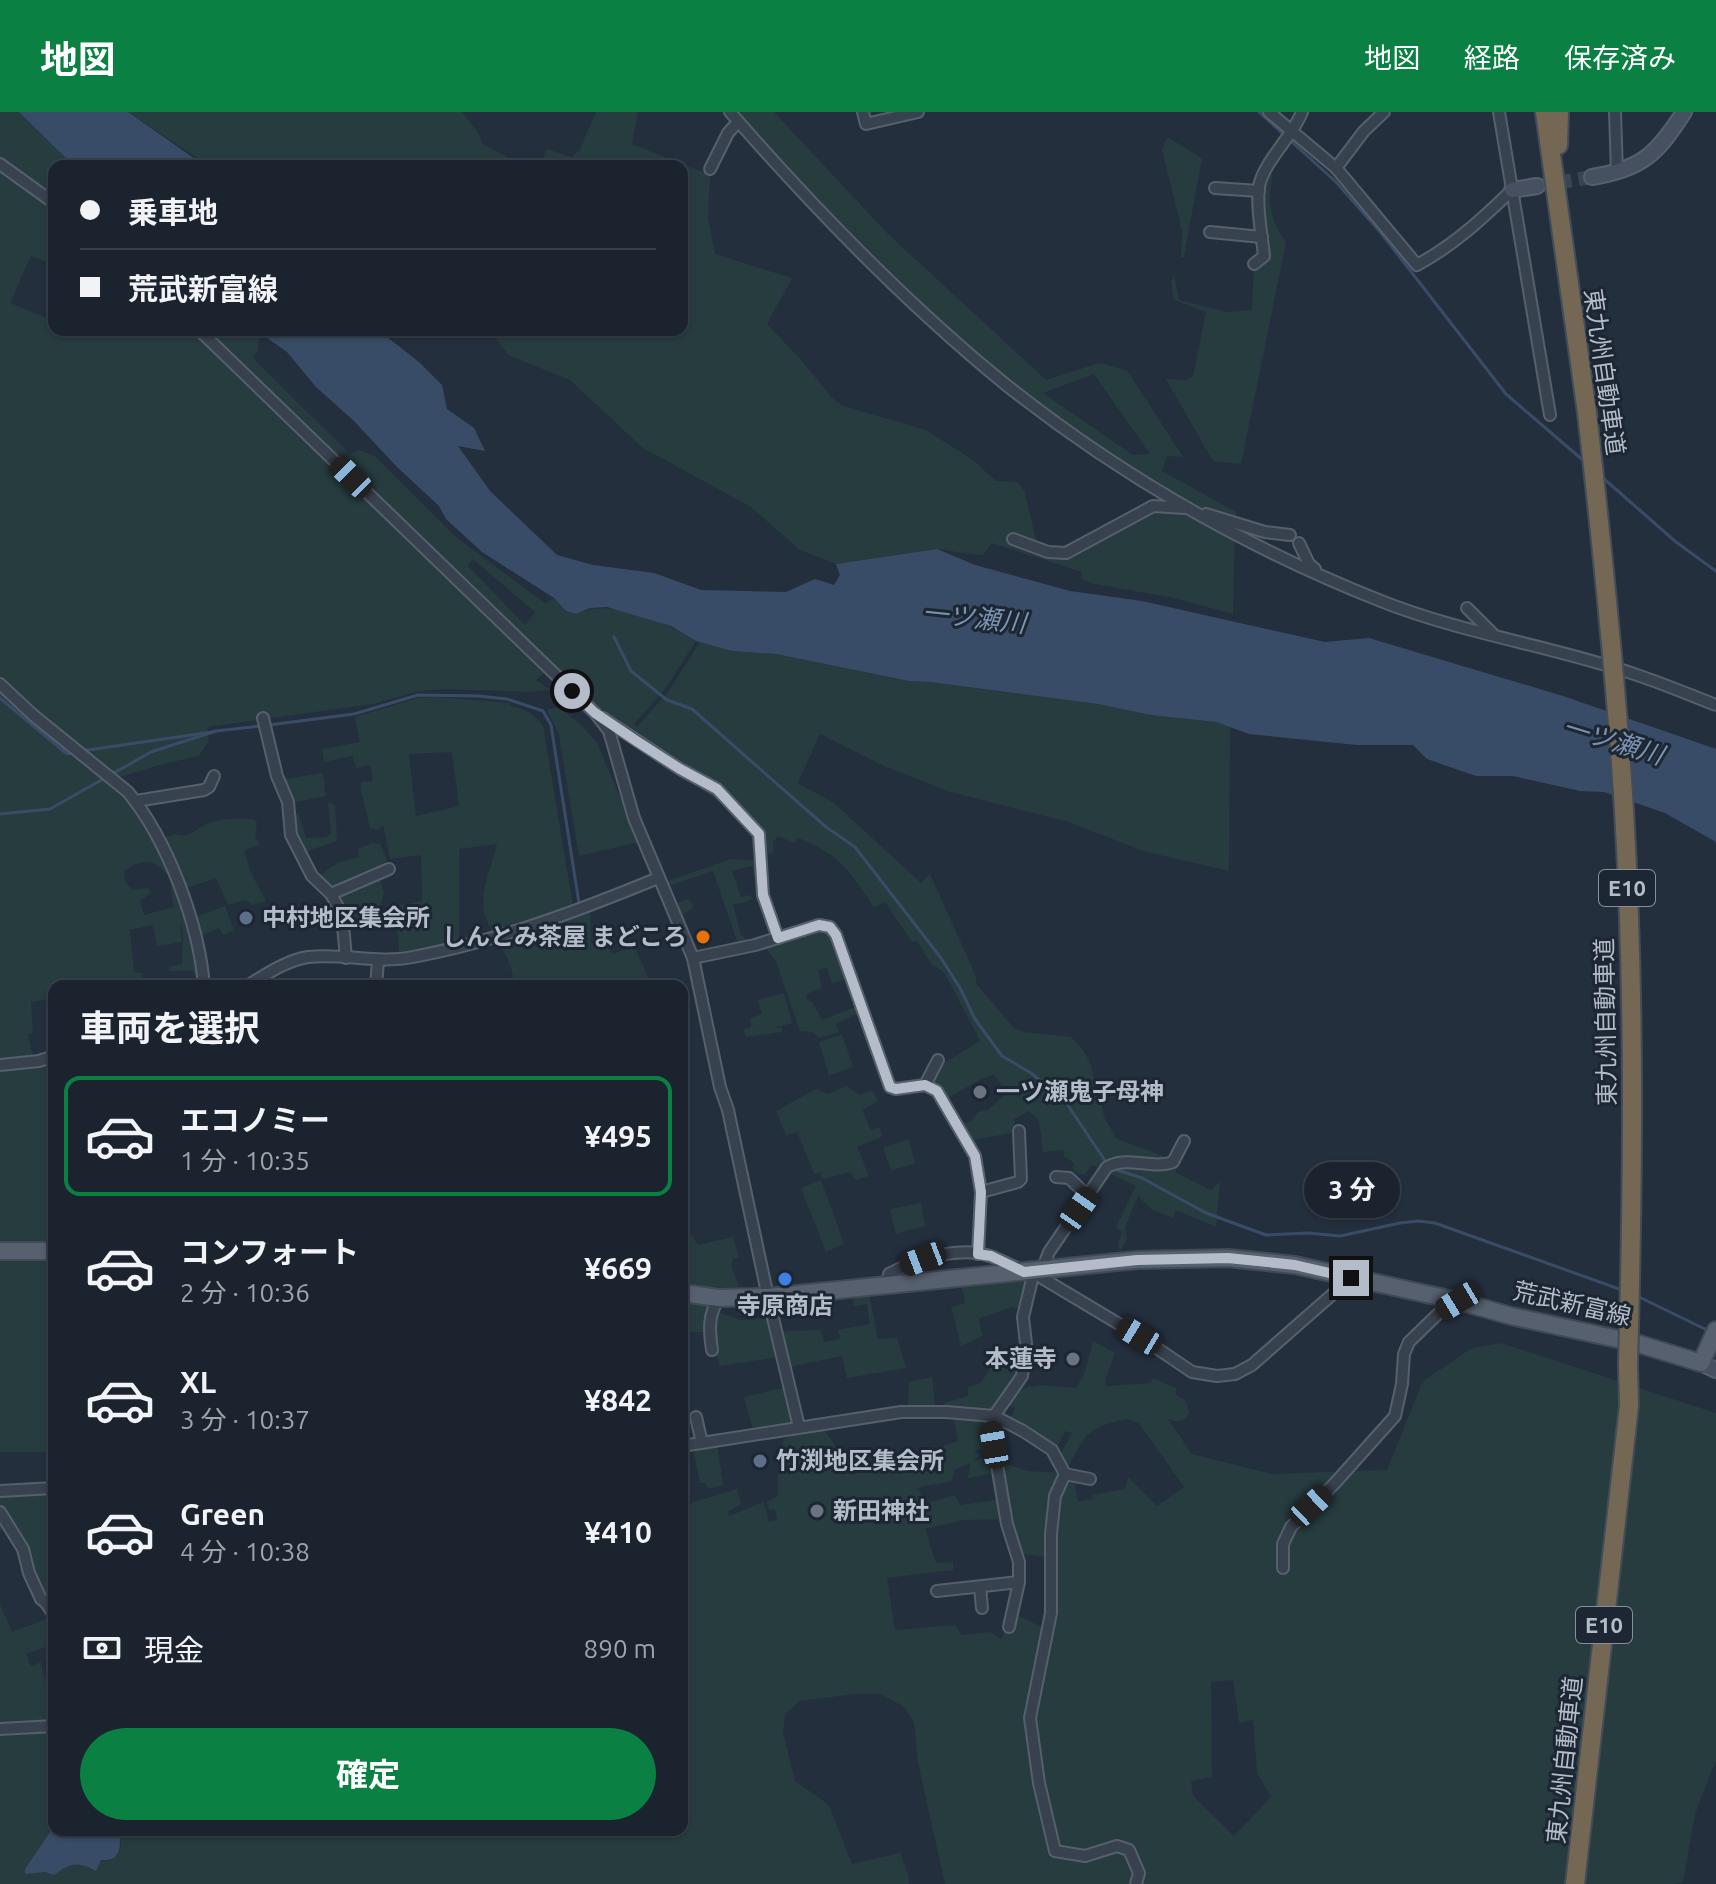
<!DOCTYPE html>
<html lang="ja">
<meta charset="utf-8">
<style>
:root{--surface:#1b232e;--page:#282f3a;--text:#f1f3f6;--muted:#a0a4aa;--line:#39404a;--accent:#0b8043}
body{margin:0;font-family:Ubuntu,"Noto Sans JP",sans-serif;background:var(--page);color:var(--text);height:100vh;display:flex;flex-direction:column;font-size:30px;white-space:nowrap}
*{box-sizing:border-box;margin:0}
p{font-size:26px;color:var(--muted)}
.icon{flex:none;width:44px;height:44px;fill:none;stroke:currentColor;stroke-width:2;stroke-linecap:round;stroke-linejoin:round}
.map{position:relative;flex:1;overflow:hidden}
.panel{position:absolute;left:48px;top:868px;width:640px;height:856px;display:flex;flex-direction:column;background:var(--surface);border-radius:16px;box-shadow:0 2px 6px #0004,0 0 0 2px var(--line)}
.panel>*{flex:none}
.guide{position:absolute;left:48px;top:48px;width:640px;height:176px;border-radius:16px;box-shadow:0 2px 6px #0004,0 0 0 2px var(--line);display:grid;align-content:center;height:176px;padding:0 32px;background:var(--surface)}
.end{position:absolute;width:36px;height:36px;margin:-18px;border:10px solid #b4bcc9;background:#111;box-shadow:0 0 0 4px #111}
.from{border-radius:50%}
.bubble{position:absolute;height:56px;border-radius:28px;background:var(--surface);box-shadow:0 2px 6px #0004,0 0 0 2px var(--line);font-size:26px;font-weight:700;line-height:56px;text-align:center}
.car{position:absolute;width:24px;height:48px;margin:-24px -12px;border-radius:10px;box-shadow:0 0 6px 2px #0007;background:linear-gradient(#222 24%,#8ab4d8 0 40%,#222 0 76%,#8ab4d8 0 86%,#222 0)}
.guide b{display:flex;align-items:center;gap:28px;height:76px;font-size:30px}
.guide b+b{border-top:2px solid var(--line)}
.guide i{width:20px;height:20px;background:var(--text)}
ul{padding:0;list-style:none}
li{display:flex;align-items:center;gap:24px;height:120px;margin:0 16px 12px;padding:0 16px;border:4px solid transparent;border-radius:16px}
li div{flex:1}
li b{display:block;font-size:30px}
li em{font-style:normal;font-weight:700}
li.active{border-color:var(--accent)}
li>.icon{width:72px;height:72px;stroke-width:1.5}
h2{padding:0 32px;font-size:36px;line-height:96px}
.pay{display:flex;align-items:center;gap:20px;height:88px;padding:0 32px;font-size:30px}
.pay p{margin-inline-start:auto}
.cta{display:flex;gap:16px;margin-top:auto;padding:16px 32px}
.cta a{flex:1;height:92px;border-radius:48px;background:var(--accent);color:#fff;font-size:32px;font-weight:700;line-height:92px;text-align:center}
header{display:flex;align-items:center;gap:48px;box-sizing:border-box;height:112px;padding:0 40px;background:var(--accent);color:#fff}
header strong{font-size:38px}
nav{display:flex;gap:44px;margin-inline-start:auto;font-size:28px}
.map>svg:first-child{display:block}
.green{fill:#263c3f;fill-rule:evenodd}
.water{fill:#394c67}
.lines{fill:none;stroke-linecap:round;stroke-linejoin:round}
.stream{stroke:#394c67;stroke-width:3}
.secondary-tunnel{stroke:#3a4453;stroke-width:14;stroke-dasharray:14 7;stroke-linecap:butt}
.street-casing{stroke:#565f6c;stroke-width:14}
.secondary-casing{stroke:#565f6c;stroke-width:18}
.primary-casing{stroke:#414a57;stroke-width:20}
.highway-casing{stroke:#434c59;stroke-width:22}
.street{stroke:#38414e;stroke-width:10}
.secondary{stroke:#465061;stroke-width:14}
.primary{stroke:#56606e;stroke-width:16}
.highway{stroke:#746855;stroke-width:18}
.highway-bridge-casing{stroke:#434c59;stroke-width:22;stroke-linecap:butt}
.highway-bridge{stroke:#746855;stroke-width:18}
.route{stroke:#b4bcc9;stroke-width:10}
.service-dot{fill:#5c6f8a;stroke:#1d2633;stroke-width:3}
.food-dot{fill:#e8710a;stroke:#1d2633;stroke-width:3}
.worship-dot{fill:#6b7280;stroke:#1d2633;stroke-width:3}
.shop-dot{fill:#3f7fe0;stroke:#1d2633;stroke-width:3}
.labels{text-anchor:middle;stroke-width:6;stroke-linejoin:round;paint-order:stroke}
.shield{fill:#1d2633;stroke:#878f9c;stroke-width:2}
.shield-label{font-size:22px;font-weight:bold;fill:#b4bcc9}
.street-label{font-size:24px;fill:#b4bcc9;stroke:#1d2633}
.poi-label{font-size:24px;font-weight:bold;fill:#b4bcc9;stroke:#1d2633;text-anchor:start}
.water-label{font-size:26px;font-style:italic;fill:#7c92b1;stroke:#1d2633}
</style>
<header>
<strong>地図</strong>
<nav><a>地図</a><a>経路</a><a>保存済み</a></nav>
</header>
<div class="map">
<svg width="1716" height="1772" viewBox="0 0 1716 1772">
<rect width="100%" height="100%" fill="#242f3e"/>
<g class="green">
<polygon points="0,0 19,0 74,54 54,54 54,87 0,48"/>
<polygon points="128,0 462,0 479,22 483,32 523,54 219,54 200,48"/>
<path d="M596,0H638L632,32L710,63L708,106L715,142L792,166L767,212L802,249L833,287L843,294L926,318L973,348L996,369L1018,370L1025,381L1038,436L1066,441L1153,394L1189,396L1058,312L928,203L730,0H774L886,120L1046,268L1099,251L1127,258L1183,345L1167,344L1162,359L1236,400V410L1222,405L1235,422L1233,502L1174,486L1095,472L1081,467L1082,460L992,431L984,442L978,443L937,437L836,452L800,438L751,395L643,336L570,268L508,243L490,218H682V54H539L547,37L571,45L579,39ZM1094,262L1150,342H1149L1133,343L1043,281Z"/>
<polygon points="1167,25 1202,46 1184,145 1181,145 1182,119 1162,38"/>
<path d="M0,56L54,96V153L31,144L10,191L54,209V218H194L547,558L536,568L551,578L529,580L445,577L419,579L373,592L207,615L209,628L199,644L163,652L107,669L112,676L117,672L160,727L176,722C191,728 198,713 212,710C225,706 241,706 254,707L257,710L255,726L260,732L244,739L251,761L266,789L252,793L246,788L228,793L216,766L181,778L171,762H166C154,746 140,747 124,759L125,769L132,778L149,776L151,781L140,789L144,803L174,795L170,772L184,787L203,855L199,874L193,859H170L169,855L182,852C181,837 186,826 180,810L182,830L157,834L153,813L130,818L134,860L142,861L143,866L138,868V874H54V886L31,890L33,921L28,922L33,946L0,950Z"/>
<path d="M1267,59L1273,64C1266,85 1271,112 1286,130L1241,352L1213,349L1166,267L1185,268L1193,264L1206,200L1174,188L1171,171L1174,163L1179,188L1226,200L1252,198L1254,152L1264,144L1259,74Z"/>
<path d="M203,218H249L259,227L258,238L253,246L350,342L359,338L375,344L457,426L545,491L554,486L566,499L576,502C614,485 663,509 696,529L665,577L634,612L637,615L668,580L700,530L732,539L776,542L909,569L930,570L1098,592L1151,603L1216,610L1230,615L1229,759L1143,739L1069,710L951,680L886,655L820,622L798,671L834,691L921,771L930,762L975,862L977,873L1014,916L1024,920L1071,925L1083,938L1090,951L1105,1007L1117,1027L1180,1050L1175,1060L1211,1078L1220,1069L1216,1115L1176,1098L1173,1106L1151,1097L1138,1084L1125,1115L1127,1127L1120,1140L1118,1131L1122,1120L1116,1115L1136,1074L1092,1053L1085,1062H1078L1072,1056L1075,1052L1064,1044V1038L1043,1040L1039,1009L1029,999L1014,1007L1017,1020L967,1029L958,1014L972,1008L978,1000L988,998L1007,981L994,963L981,967L943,989L925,973L933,958L980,929L944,860L932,853L917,829L912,830L885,790L874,795C851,761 838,740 798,726L794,731L778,724L773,730V741L760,743L759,722L730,697L614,617L632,626L598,598ZM473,447L535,500L525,513L468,454Z"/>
<path d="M437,585L510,591V594C525,596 534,602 543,614L574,800L590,794L591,832L599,827L613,842L634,834L652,874H477L513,870C514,845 490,825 484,800C479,778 493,753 497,732L459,737V831L399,842L396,794L422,789L421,743L390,747L383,713L378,718L370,716L361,678V670L373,669L370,653L356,656L353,644L324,650L322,637L360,630L355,605L418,586ZM452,640L459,694L416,704L409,642Z"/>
<polygon points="559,595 581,613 597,631 639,730 579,744 559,623 547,598"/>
<polygon points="323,661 326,684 291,691 285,667"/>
<polygon points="328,690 335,693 337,729 299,742 289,701 294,699 299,703 306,726 326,725 331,721"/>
<polygon points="372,731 380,732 387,748 378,761 384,781 378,802 343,813 338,795 315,767 337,751 359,745 358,737"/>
<polygon points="731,747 761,749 766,796 762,796 756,787 758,780 752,754 732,759 741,785 750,783 752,787 743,791 733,792 741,823 747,828 775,827 694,844 673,793 688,787 692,791 693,796 683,802 697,840 737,829 713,759 665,775 663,771"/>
<polygon points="225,794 234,818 223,823 219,816 202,823 195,805"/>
<path d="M820,817C838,820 841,850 847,866L832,872L827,856L818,858L822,876L807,882L806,887L812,890L822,908L858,894L860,900L836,912L839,920L819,926L813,920L800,919L776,850L764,834Z"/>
<polygon points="784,881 792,911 775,916 782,916 782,920 746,925 743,917 751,915 750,906 762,902 758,888"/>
<polygon points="842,922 853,955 829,964 819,930"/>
<polygon points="51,949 52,953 45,958 49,966 54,969 54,1130 0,1131 0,957"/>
<polygon points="847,974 860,983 872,978 878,989 862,998 871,1018 879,1015 883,1024 857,1035 869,1064 856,1068 850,1060 822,1067 820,1063 823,1060 814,1062 797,1020 786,1024 776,999 816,977 828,982"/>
<polygon points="909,1027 915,1052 891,1058 883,1036"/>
<polygon points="821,1068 844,1132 826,1140 801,1076"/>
<polygon points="921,1091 925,1114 896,1122 890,1097"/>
<polygon points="682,1110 698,1133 733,1125 739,1145 733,1147 731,1153 740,1177 682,1173"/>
<polygon points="54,1147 54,1340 0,1340 0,1148"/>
<polygon points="1032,1164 1024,1198 1012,1195 978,1207 983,1224 961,1234 951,1195 965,1191 961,1172"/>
<polygon points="869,1181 878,1227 897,1226 906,1256 847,1266 842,1244 789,1255 781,1219 821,1218 824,1230 840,1227 838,1218 870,1212 867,1192 854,1194 853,1190 858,1183"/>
<polygon points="682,1189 714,1194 712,1198 741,1208 768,1206 778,1245 720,1254 709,1220 682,1220"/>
<path d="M1093,1229L1115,1241L1105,1268L1106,1274L1151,1271L1153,1266L1176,1276V1283L1186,1289L1189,1301C1184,1312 1177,1310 1168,1307L1192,1342L1272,1362L1387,1358L1423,1269L1472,1236L1501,1231L1716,1301V1648L1695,1702L1683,1770L1673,1772H945L918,1651L914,1610L903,1594L880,1582H856L800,1589L785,1602L783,1620L795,1669L829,1693L852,1752L900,1741L909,1765V1772H0V1492L12,1520L54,1504V1532L26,1542L31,1554L41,1550L54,1609V1714L25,1757L36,1761L67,1753L108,1749L117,1744L121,1735L119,1718H151L153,1725L170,1718H682V1397L694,1390L737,1377L741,1392L728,1400L729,1404L764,1390L769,1410L777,1408L775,1397L769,1398L767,1390L778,1384V1361L784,1362L780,1345L784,1327L804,1318L824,1317L834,1332L841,1358L858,1359L898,1351L912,1356L940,1347V1335L958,1329L953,1305L987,1308L991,1336L974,1339L980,1343L973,1349L991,1344L994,1361L968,1366L970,1351L954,1358L952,1369L917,1376L927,1391L955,1383L960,1393L1002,1387L997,1349L1027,1359L1064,1361L1058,1346L1072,1321L1065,1319L1058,1334L1010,1307L1015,1296L1009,1293L1018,1277L1040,1273L1076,1276L1085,1260ZM1126,1307L1139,1311L1184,1375L1157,1394L1128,1365L1125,1377L1092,1383L1093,1387L1078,1390L1075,1374L1084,1366L1065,1361C1086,1324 1082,1317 1126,1307ZM1006,1407L1016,1441L1052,1446L1047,1517L1014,1502L1001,1527L991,1520L962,1523L955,1513L895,1518L887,1466L953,1458V1450L936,1451L925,1417L963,1408ZM1233,1568L1239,1611L1253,1608L1257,1661L1271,1685L1234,1724L1193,1684L1191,1669L1212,1665L1211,1570Z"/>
<polygon points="1006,1247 1012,1250 1022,1264 994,1304 946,1300 944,1291 968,1284 968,1275 981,1271 991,1255"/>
<polygon points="932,1265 935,1296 908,1296 909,1270"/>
<polygon points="787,1275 794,1310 753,1318 744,1285"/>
<polygon points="717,1332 723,1373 708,1377 706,1371 700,1371 693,1336"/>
<polygon points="54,1379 54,1476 38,1481 7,1412 0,1420 0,1383"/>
</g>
<g class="water">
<polygon points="19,0 128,0 205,54 74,54"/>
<polygon points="256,218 378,218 419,250 442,273 447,297 474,316 485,339 458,334 490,379 557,443 593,453 654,461 701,478 786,480 815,467 834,473 840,463 836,452 937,437 975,453 1070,479 1142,489 1325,530 1369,526 1563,584 1716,637 1716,730 1665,701 1604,680 1580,679 1513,664 1476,664 1427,647 1413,633 1357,633 1249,622 1216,610 1151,603 1098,592 930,570 909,569 776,542 732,539 696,529 671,514 607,495 590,496 576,502 566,499 554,486 482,440 446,407 439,394 396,354 354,309 316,275 287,240"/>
<path d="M54,1714V1718H119C121,1734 122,1750 101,1748L96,1759C78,1749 70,1751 54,1763L45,1760L25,1762V1757Z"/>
</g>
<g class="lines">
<g class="stream">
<polyline points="1259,0 1336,70 1381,121 1506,282 1585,350"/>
<polyline points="1603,366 1676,430 1716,459"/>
<polyline points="614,525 631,559 667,588 692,597 826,715 855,735 941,846 960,876 975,907 1002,944 1031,961 1065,989 1108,1053"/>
<polyline points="0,586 67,642 73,640"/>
<polyline points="269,613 354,602 418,583 478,584 507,587 543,599 551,613 579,791"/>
<polyline points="81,639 212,620"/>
<polyline points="0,702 50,697 151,640 216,619 261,614"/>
<polyline points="1114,1057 1142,1066 1206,1101 1266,1123 1308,1121 1340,1124 1400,1111 1418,1109 1435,1111 1622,1178"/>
<polyline points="1637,1184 1709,1219"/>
</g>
<polyline class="secondary-tunnel" points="1537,74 1592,65"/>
<g class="street-casing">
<g id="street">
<path d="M730,0C812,94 908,193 1005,272C1118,362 1247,436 1381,489C1464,522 1553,534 1637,563C1664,572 1690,583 1716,593"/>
<polyline points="863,0 866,12 918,0"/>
<path d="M1269,0L1336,56L1417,153C1454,133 1482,107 1512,78"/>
<polyline points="1499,0 1550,303"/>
<polyline points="1615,0 1617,61"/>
<polyline points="0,52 54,91"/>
<polyline points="1336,56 1364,19 1384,0"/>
<polyline points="710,57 728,21 738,10"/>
<polyline points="1215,76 1259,79"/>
<polyline points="1210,120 1262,125"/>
<path d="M1254,152L1264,144C1262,124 1256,94 1259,75C1262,52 1293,24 1302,0"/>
<polyline points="199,218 595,601 609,619 634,706 693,846 720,975 728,998 768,1185 799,1315"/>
<polyline points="1206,402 1265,420 1290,423"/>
<polyline points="1013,427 1048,440 1066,441 1153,394 1185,396"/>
<polyline points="1299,431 1309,452 1315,457"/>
<polyline points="1467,496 1493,522"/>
<path d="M0,572L33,603L128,680C168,729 199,812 204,874"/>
<polyline points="263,606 277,664 288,690 291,723 312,764 331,782 338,795 343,813 346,846"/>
<polyline points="603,606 680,657 717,677 759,722 763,783 778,826"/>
<polyline points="136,689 204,678 209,675 214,664"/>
<polyline points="331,782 389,757"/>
<polyline points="693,846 755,833 819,813 830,815 836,823 890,975 896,977 925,973 937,979 975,1044 981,1080 978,1142"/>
<path d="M247,874C265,863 287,848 308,845C343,841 378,852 413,845C498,829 578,799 658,766"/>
<polyline points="376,874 378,849"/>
<polyline points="0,953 39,949 54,944"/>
<polyline points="925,973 938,948"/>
<polyline points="1056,1065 1069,1066 1088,1084"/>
<polyline points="981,1080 1018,1070 1021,1067 1019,1019"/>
<path d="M1042,1158L1049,1140L1107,1055C1128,1043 1152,1058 1173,1050L1184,1029"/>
<path d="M886,1175L889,1162C918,1146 961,1133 993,1145C1003,1149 1013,1154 1022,1159"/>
<path d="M712,1238C709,1218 708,1203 719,1186"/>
<polyline points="696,1305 702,1331"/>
<polyline points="682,1334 901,1300 946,1300 994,1304 1023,1319 1052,1338 1065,1362 1055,1384 1051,1422 1051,1501 1030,1606 1039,1671 1055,1739 1085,1744 1117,1734 1129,1738 1139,1761 1136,1772"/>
<polyline points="1065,1362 1090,1367"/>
<polyline points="0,1379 54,1376"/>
<polyline points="0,1400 23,1437 29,1461 41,1487 46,1491 54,1503"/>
<polyline points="1283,1456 1283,1432 1291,1415 1335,1371 1395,1304 1402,1272 1404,1242 1409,1230 1442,1198 1456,1190"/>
<polyline points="980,1475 982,1496"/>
<polyline points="937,1479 1019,1470"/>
<polyline points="1009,1515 1019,1470 1019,1450 1007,1412 991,1317 994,1304 1022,1264 1026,1232 1023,1205 1034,1159 1042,1166 1139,1224 1192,1260 1217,1264 1235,1262 1252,1253 1351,1166"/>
<polyline points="0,1617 54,1614"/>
</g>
</g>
<g class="secondary-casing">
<g id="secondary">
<path d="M1592,65C1642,57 1657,42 1684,0"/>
<polyline points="1512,78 1537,74"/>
<polyline points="1701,1251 1716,1258"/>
</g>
</g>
<g class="primary-casing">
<g id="primary">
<polyline points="0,1139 54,1139"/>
<polyline points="682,1181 719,1186 768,1185 1137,1148 1228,1146 1295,1153 1458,1189 1511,1204 1636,1231 1701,1251 1716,1218"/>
</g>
</g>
<g class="highway-casing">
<g id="highway">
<polyline points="1545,0 1587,301"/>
<polyline points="1558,33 1559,0"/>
<polyline points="1575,1772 1629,1294 1628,1253"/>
</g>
</g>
<use href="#street" class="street"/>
<use href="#secondary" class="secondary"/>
<use href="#primary" class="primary"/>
<use href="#highway" class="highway"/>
<g class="highway-bridge-casing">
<path id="highway-bridge" d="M1587,301C1602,433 1616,565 1624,698C1635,883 1633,1068 1628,1253"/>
</g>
<use href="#highway-bridge" class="highway-bridge"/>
</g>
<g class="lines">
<polyline class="route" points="572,579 595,601 638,630 680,657 717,677 759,722 763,783 778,826 819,813 830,815 836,823 890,975 896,977 925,973 937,979 975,1044 981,1080 978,1142 991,1144 1024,1160 1137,1148 1228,1146 1295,1153 1351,1166"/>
</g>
<g class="service-dot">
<circle cx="246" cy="806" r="8"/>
<circle cx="760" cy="1349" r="8"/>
</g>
<circle class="food-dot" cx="703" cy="825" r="8"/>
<g class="worship-dot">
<circle cx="980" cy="980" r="8"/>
<circle cx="1073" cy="1247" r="8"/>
<circle cx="817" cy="1399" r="8"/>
</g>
<circle class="shop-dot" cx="785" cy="1167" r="8"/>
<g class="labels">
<g class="shield">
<rect x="1599" y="758" width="56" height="36" rx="6"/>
<rect x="1576" y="1495" width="56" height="36" rx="6"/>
</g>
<g class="shield-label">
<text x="1627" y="784">E10</text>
<text x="1604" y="1521">E10</text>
</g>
<g class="street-label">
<text transform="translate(1604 260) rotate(82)" y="8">東九州自動車道</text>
<text transform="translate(1606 910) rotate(-91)" y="8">東九州自動車道</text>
<text transform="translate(1572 1192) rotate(13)" y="8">荒武新富線</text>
<text transform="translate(1565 1648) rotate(-84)" y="8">東九州自動車道</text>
</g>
<g class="poi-label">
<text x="262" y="814">中村地区集会所</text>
<text x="687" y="833" text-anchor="end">しんとみ茶屋 まどころ</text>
<text x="996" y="988">一ツ瀬鬼子母神</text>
<text x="785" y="1202" text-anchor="middle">寺原商店</text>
<text x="1057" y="1255" text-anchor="end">本蓮寺</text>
<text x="776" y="1357">竹渕地区集会所</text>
<text x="833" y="1407">新田神社</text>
</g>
<g class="water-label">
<text transform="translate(974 506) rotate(6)" y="9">一ツ瀬川</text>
<text transform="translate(1613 629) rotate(17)" y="9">一ツ瀬川</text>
</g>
</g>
</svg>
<i class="end from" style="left:572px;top:579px"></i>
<i class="end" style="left:1351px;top:1166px"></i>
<div class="bubble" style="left:1304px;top:1050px;width:96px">3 分</div>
<i class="car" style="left:351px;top:365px;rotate:315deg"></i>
<i class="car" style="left:1079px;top:1097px;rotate:35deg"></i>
<i class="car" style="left:923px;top:1147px;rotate:249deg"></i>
<i class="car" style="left:1458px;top:1189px;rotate:239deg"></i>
<i class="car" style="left:1139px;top:1224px;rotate:301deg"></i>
<i class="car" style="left:994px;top:1333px;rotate:350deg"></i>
<i class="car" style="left:1311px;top:1394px;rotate:47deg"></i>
<div class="guide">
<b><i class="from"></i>乗車地</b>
<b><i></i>荒武新富線</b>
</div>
<section class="panel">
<h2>車両を選択</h2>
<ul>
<li class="active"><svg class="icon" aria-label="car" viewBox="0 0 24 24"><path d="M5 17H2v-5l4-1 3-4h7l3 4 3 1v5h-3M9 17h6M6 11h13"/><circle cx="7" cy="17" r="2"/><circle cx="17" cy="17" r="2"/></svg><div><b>エコノミー</b><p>1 分 · 10:35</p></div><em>¥495</em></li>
<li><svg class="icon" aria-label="car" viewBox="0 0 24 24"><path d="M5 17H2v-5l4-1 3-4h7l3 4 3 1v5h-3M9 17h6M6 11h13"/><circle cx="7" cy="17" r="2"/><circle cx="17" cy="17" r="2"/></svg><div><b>コンフォート</b><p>2 分 · 10:36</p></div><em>¥669</em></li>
<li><svg class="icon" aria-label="car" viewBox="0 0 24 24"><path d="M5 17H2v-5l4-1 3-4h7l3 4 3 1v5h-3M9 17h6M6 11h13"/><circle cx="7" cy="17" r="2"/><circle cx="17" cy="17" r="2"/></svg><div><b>XL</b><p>3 分 · 10:37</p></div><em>¥842</em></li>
<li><svg class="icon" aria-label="car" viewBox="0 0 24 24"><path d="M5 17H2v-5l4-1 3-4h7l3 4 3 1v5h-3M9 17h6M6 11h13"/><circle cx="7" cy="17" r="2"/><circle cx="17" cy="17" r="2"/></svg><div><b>Green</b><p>4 分 · 10:38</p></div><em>¥410</em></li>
</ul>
<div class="pay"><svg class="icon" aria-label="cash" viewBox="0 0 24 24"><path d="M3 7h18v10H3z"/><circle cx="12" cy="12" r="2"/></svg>現金<p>890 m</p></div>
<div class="cta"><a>確定</a></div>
</section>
</div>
